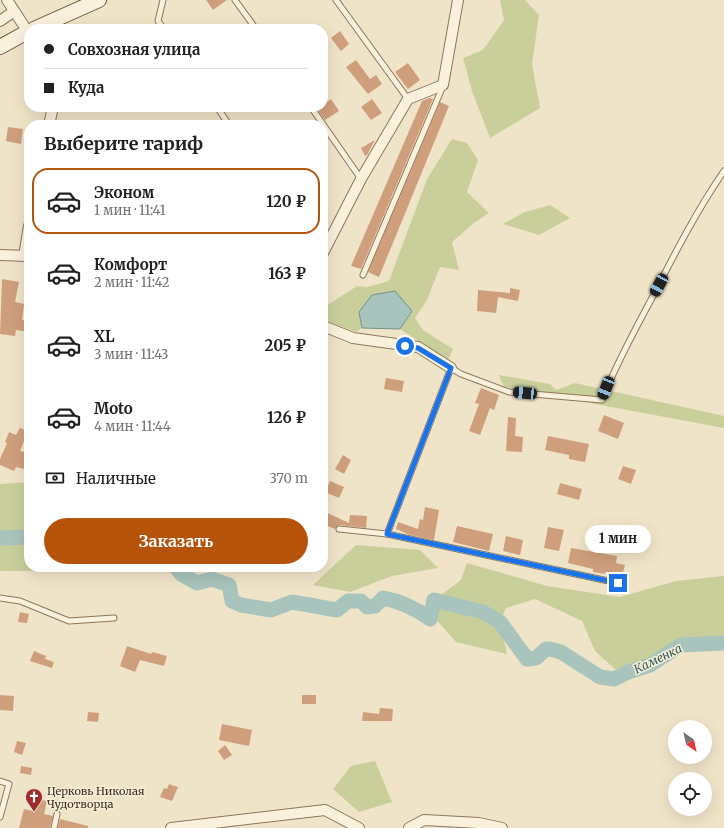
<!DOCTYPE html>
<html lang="ru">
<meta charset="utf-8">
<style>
:root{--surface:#fff;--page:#f2f2f2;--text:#202124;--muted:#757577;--line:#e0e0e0;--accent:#b45309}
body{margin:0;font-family:Merriweather,serif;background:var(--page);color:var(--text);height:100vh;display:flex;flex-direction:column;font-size:15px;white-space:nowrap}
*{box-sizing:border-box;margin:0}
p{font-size:13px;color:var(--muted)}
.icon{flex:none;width:22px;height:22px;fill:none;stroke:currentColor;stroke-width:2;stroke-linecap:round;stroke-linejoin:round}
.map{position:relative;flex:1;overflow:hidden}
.side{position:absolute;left:24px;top:120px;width:304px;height:452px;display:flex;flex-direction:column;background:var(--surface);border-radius:16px;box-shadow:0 4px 16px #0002}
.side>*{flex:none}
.guide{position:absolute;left:24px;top:24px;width:304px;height:88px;border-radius:16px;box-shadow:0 4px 16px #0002;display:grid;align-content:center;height:88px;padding:0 20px;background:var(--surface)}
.needle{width:26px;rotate:146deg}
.controls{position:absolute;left:668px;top:720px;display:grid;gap:8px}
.controls a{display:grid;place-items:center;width:44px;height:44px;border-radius:50%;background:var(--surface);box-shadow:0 4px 16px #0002;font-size:20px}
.end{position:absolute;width:18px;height:18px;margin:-9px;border:5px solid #1a73e8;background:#fff;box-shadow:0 0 0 2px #fff}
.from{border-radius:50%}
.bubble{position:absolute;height:28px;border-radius:14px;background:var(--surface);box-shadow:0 4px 16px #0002;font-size:13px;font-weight:700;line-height:28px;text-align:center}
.car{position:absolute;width:12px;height:24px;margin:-12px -6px;border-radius:5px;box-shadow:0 0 3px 1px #0007;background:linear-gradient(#222 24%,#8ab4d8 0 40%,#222 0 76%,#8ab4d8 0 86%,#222 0)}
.guide b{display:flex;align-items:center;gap:14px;height:38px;font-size:15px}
.guide b+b{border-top:1px solid var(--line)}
.guide i{width:10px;height:10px;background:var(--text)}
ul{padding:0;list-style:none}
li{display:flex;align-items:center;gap:12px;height:66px;margin:0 8px 6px;padding:0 12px;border:2px solid transparent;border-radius:16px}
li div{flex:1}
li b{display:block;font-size:15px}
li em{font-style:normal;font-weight:700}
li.on{border-color:var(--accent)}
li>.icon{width:36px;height:36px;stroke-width:1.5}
h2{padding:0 20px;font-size:18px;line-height:48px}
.pay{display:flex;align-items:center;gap:10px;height:44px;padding:0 20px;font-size:15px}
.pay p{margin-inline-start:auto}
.button{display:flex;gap:8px;margin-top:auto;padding:8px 20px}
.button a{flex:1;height:46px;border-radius:24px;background:var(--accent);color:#fff;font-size:16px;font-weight:700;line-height:46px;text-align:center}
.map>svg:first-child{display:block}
.green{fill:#c9cf9b}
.water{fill:#a9c4bc;stroke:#6f938a}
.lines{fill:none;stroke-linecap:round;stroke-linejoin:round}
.river{stroke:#a9c4bc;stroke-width:15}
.building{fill:#cf9f7d}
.service-casing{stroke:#8d765c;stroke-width:7}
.minor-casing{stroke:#8d765c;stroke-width:12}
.secondary-casing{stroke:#6f573f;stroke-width:16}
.service{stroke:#faf1dc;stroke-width:5}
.minor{stroke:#faf1dc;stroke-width:10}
.secondary{stroke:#faf1dc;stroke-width:14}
.route{stroke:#1a73e8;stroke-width:5}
.labels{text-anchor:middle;stroke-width:3;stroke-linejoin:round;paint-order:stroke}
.poi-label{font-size:11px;fill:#3d2e20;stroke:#f7eed8;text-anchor:start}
.water-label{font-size:12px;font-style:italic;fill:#2f5d5a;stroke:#f7eed8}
</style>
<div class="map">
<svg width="724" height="828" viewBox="0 0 724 828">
<rect width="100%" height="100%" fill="#f0e4c8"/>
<g class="green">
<polygon points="500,0 525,0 539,15 532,64 540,108 490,138 472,91 463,58 483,50 504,20"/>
<polygon points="452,139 467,143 478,160 467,192 489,213 474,223 452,242 459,270 440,267 427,300 415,318 423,330 453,349 448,360 400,329 412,311 359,312 362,328 356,332 329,322 323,315 323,308 357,286 367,287 389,281 427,179"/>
<polygon points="550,205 570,218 539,235 503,224 525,212"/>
<polygon points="499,375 550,384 556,390 575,383 724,416 724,428 504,387"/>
<polygon points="29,482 29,567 40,567 34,571 0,571 0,484"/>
<polygon points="356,545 420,550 438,568 392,576 350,592 313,585"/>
<polygon points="467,563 547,586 620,597 676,581 724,576 724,643 681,645 650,665 615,669 595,651 582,621 535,599 506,608 500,622 507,654 456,642 433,616 434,600 461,580"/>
<polygon points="375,761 392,802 359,812 333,789 351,766"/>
</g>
<polygon class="water" points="395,291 412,311 400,329 362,328 359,312 372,295"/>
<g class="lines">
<g class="river">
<polyline points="0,538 29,537"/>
<path d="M176,567L181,574L197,583L212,579L229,585L232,601L241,605L271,610L292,602L337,610L348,601H361L367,607L375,606L383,598C400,601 415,608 430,619L434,600L483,612L500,622L527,659L536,658L546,649H550L561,652L600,677L614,679L628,672L650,665L681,645L724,643"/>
</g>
</g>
<g class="building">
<polygon points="206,0 227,0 213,10"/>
<polygon points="340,31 349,44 341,51 331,38"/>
<polygon points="356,60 370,79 376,75 382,84 368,94 346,67"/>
<polygon points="408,63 420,80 408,89 395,72"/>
<polygon points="429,98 433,99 361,269 351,266 422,101"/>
<polygon points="331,99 339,111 325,120 317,109 323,107 323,105"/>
<polygon points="372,99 382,113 371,120 361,107"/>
<polygon points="440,102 449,106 379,277 368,272"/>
<polygon points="8,127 23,129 21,144 6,141"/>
<polygon points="375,140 367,155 365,156 361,148"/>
<polygon points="2,279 19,282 15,302 24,304 22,320 29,321 29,332 16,330 15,336 0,334"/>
<polygon points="510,288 520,290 518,301 498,297 496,313 477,311 478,290 510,293"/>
<polygon points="386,378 404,381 402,392 384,389"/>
<polygon points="481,388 499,395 494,410 490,408 480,435 469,431 479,404 475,403"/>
<polygon points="604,415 624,423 618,439 598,431"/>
<polygon points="508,417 516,418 515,436 523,437 522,452 506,451"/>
<polygon points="20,428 28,431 20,451 29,453 29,470 16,467 14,471 0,465 0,459 7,443 5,442 9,432 16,435"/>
<polygon points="548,436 589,444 585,462 569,459 569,455 545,450"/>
<polygon points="343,455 351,460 344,474 335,469"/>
<polygon points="623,466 636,470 631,484 618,479"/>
<polygon points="330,481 344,487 339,498 325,492"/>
<polygon points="560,483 582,489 579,500 557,494"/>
<polygon points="425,507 439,510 434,540 410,535 396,529 398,522 418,529 420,519 423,520"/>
<polygon points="323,511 349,523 350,515 367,516 366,528 339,525 335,529 323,524"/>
<polygon points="457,526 493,534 489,551 453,542"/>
<polygon points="548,527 564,530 559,551 544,548"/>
<polygon points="506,536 523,540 520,555 503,551"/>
<polygon points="571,548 617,556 616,563 625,565 622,576 605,572 605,574 593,572 593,569 568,563"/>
<polygon points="20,612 29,614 27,623 18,622"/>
<polygon points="127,646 151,654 152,652 167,656 164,666 140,660 135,672 120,666"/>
<polygon points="34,651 46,656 45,659 54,662 52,668 30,661"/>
<polygon points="0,695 14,696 13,711 0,710"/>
<rect x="302" y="695" width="14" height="9"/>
<polygon points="380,708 393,709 392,721 362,721 363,712 379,714"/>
<polygon points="88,712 99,713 98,722 87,721"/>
<polygon points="222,724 252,730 249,746 219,740"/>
<polygon points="17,741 26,743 22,755 14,752"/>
<polygon points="225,745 232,755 224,760 218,751"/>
<polygon points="21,766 32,768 31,775 20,773"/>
<polygon points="169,784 178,787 172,801 160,797 164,788 167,789"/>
<polygon points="36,799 47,801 44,814 53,816 50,828 19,828 24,809 33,811"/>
<polygon points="60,819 88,826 88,828 58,828"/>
</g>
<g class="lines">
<g class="service-casing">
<g id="service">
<polyline points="163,0 158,21 164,29"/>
<polyline points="235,0 256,29"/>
<polyline points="336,0 408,99"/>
<polyline points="217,107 229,125"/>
<polyline points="311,107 361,179"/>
<polyline points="363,275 443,86"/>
<polyline points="339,529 387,534"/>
<path d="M618,583L387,534L451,368L461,374L509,392L602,400C616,364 635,330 653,296C675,253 697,210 724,171"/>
<polyline points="0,598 20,601 69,621 114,618"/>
<polyline points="0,781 9,784 0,817"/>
<polyline points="54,828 57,814"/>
</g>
</g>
<g class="minor-casing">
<g id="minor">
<polyline points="7,0 28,32"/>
<polyline points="0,21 13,12"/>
<polyline points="49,125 53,107"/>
<polyline points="323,253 361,179 408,99 443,85 458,0"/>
<polyline points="0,255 29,256"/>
<polyline points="24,256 29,226"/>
<polyline points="323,326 353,338 418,347 451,368"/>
<polyline points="171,828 325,810 359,828"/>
<polyline points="409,828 424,820 479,823 502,828"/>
</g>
</g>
<g class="secondary-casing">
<g id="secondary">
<polyline points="34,29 99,0"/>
<polyline points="0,47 29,31"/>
</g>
</g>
<use href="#service" class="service"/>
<use href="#minor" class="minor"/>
<use href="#secondary" class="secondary"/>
</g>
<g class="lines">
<polyline class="route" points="405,346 418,348 451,368 387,534 618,583"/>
</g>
<defs>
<g id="church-pin" transform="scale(0.9)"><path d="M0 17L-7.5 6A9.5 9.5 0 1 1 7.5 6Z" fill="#9e2a2b" stroke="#f7eed8"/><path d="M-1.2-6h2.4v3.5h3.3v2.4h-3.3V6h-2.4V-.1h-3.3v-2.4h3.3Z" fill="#fff"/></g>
</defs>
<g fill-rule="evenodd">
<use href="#church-pin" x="34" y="797"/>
</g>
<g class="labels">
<g class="poi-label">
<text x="47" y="795">Церковь Николая<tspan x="47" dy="13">Чудотворца</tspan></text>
</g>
<g class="water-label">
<text transform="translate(658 659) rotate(-26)" y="4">Каменка</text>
</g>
</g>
</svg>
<div class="controls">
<a><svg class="needle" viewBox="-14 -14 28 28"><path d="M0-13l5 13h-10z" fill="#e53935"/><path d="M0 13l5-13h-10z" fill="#757577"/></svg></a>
<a><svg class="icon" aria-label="locate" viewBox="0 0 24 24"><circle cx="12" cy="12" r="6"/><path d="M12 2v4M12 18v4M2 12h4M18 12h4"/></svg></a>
</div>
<i class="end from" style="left:405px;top:346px"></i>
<i class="end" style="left:618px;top:583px"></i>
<div class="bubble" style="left:585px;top:525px;width:66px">1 мин</div>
<i class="car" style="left:659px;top:285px;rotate:208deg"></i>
<i class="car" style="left:606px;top:388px;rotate:202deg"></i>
<i class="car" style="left:525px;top:393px;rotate:275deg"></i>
<div class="guide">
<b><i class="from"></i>Совхозная улица</b>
<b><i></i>Куда</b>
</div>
<section class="side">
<h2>Выберите тариф</h2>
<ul>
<li class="on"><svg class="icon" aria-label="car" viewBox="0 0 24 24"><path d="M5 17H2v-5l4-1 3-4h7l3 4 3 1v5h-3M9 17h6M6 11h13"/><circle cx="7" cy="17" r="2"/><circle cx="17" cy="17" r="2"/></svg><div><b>Эконом</b><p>1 мин · 11:41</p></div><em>120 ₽</em></li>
<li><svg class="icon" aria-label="car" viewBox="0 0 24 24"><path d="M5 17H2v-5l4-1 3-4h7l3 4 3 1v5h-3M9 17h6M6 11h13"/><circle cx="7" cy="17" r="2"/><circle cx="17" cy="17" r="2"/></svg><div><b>Комфорт</b><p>2 мин · 11:42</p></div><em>163 ₽</em></li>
<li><svg class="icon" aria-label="car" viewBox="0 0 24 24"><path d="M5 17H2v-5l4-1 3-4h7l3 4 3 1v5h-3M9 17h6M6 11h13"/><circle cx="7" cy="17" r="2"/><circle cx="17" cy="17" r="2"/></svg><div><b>XL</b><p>3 мин · 11:43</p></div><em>205 ₽</em></li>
<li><svg class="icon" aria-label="car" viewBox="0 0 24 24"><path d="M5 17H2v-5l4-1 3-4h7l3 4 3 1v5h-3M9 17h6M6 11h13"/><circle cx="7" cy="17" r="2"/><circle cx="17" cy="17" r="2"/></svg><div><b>Moto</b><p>4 мин · 11:44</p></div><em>126 ₽</em></li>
</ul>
<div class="pay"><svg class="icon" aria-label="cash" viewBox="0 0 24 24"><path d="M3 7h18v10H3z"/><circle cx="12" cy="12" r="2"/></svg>Наличные<p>370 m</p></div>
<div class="button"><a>Заказать</a></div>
</section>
</div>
